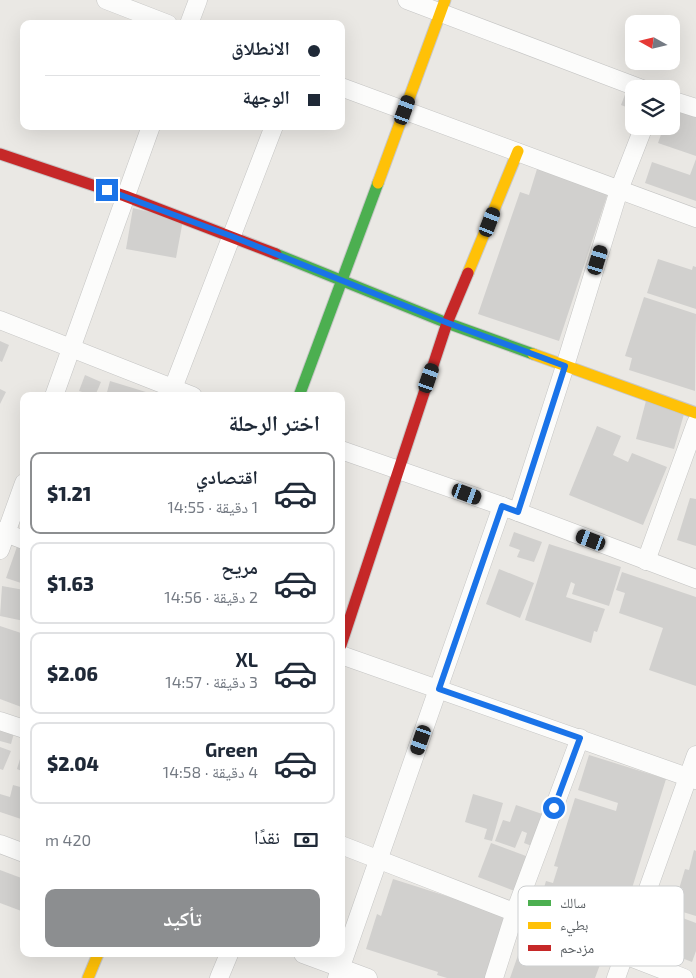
<!DOCTYPE html>
<html lang="ar">
<meta charset="utf-8">
<style>
:root{--surface:#fff;--page:#f2f2f3;--text:#1f2937;--muted:#747a83;--line:#e0e1e3;--accent:#8c8e90}
body{margin:0;font-family:"Exo 2","Noto Naskh Arabic",sans-serif;background:var(--page);color:var(--text);direction:rtl;height:100vh;display:flex;flex-direction:column;font-size:19px;white-space:nowrap}
*{box-sizing:border-box;margin:0}
p{font-size:16px;color:var(--muted)}
.icon{flex:none;width:28px;height:28px;fill:none;stroke:currentColor;stroke-width:2;stroke-linecap:round;stroke-linejoin:round}
.map{position:relative;flex:1;overflow:hidden;direction:ltr}
.side{position:absolute;left:20px;top:392px;width:325px;height:565px;display:flex;flex-direction:column;background:var(--surface);border-radius:10px;box-shadow:0 5px 20px #0002;direction:rtl}
.side>*{flex:none}
.hud{position:absolute;left:20px;top:20px;width:325px;height:110px;border-radius:10px;box-shadow:0 5px 20px #0002;direction:rtl;display:grid;align-content:center;height:110px;padding:0 25px;background:var(--surface)}
.needle{width:32px;rotate:278deg}
.buttons{position:absolute;left:625px;top:15px;display:grid;gap:10px}
.buttons a{display:grid;place-items:center;width:55px;height:55px;border-radius:10px;background:var(--surface);box-shadow:0 5px 20px #0002;font-size:25px}
.end{position:absolute;width:22px;height:22px;margin:-11px;border:6px solid #1a73e8;background:#fff;box-shadow:0 0 0 2px #fff}
.from{border-radius:50%}
.car{position:absolute;width:15px;height:30px;margin:-15px -8px;border-radius:6px;box-shadow:0 0 4px 1px #0007;background:linear-gradient(#222 24%,#8ab4d8 0 40%,#222 0 76%,#8ab4d8 0 86%,#222 0)}
.hud b{display:flex;align-items:center;gap:18px;height:48px;font-size:19px}
.hud b+b{border-top:1px solid var(--line)}
.hud i{width:12px;height:12px;background:var(--text)}
ul{padding:0;list-style:none}
li{display:flex;align-items:center;gap:15px;height:82px;margin:0 10px 8px;padding:0 15px;border:2px solid var(--line);border-radius:10px}
li div{flex:1}
li b{display:block;font-size:19px}
li em{font-style:normal;font-weight:800}
li.on{border-color:var(--accent)}
li>.icon{width:45px;height:45px;stroke-width:1.5}
h2{padding:0 25px;font-size:22px;line-height:60px}
.pay{display:flex;align-items:center;gap:12px;height:55px;padding:0 25px;font-size:19px}
.pay p{margin-inline-start:auto}
.cta{display:flex;gap:10px;margin-top:auto;padding:10px 25px}
.cta a{flex:1;height:58px;border-radius:10px;background:var(--accent);color:#fff;font-size:20px;font-weight:800;line-height:58px;text-align:center}
.map>svg:first-child{display:block}
.building{fill:#d1d0ce}
.lines{fill:none;stroke-linecap:round;stroke-linejoin:round}
.street-casing{stroke:#c5c5c4;stroke-width:19}
.fast-casing{stroke:#c7c7c7;stroke-width:13}
.slow-casing{stroke:#c7c7c7;stroke-width:13}
.jam-casing{stroke:#c7c7c7;stroke-width:13}
.street{stroke:#fcfcfb;stroke-width:18}
.fast{stroke:#4caf50;stroke-width:11}
.slow{stroke:#ffc107;stroke-width:11}
.jam{stroke:#c62828;stroke-width:11}
.route{stroke:#1a73e8;stroke-width:6}
.key{fill:#fff;stroke:#cdcfd0;stroke-width:1}
.key-label{font-size:14px;fill:#595e62}
</style>
<div class="map">
<svg width="696" height="978" viewBox="0 0 696 978">
<rect width="100%" height="100%" fill="#eae8e4"/>
<g class="building">
<polygon points="626,92 634,95 634,110 621,105"/>
<polygon points="671,104 696,113 696,156 658,143 664,126 671,126"/>
<polygon points="696,159 696,201 645,183 652,162 690,175"/>
<polygon points="537,169 608,193 559,341 478,314 520,192 529,195"/>
<polygon points="133,208 183,220 176,258 126,249"/>
<polygon points="658,259 692,270 693,266 696,267 696,309 647,293"/>
<polygon points="644,297 696,314 695,391 629,370 632,358 625,356"/>
<polygon points="0,341 9,345 2,362 0,361"/>
<polygon points="85,375 101,382 95,396 79,391"/>
<polygon points="110,381 159,396 106,396"/>
<polygon points="0,389 6,392 0,404"/>
<polygon points="647,397 686,407 674,449 636,439"/>
<polygon points="597,426 621,436 613,455 628,462 632,453 667,467 643,525 569,495"/>
<polygon points="690,498 696,499 696,546 677,540"/>
<polygon points="514,532 542,542 534,562 517,557 520,550 509,546"/>
<polygon points="19,541 24,542 24,584 6,578"/>
<polygon points="549,544 621,567 609,606 572,594 575,584 571,582 566,597 605,609 597,632 594,631 591,643 525,620"/>
<polygon points="499,569 534,583 520,618 486,604"/>
<polygon points="622,572 696,597 696,686 649,670 663,628 619,613 625,593 616,590"/>
<polygon points="2,586 24,590 24,621 0,616"/>
<polygon points="0,626 24,634 24,708 0,699"/>
<polygon points="0,729 14,733 11,744 0,741"/>
<polygon points="0,747 11,751 3,770 0,769"/>
<polygon points="23,749 24,749 24,772 17,769"/>
<polygon points="589,755 666,779 619,930 539,904 546,881 553,883 558,867 554,866 575,798 616,811 618,803 578,790"/>
<polygon points="13,785 24,788 24,820 0,812 0,794 10,797"/>
<polygon points="473,794 503,803 492,841 484,839 487,829 465,822"/>
<polygon points="516,805 548,816 537,848 524,843 527,833 522,831 515,848 495,841 503,820 510,822"/>
<polygon points="491,843 534,859 520,893 478,877"/>
<polygon points="694,850 696,851 696,916 673,909 685,869 689,870"/>
<polygon points="0,870 24,879 24,912 0,903"/>
<polygon points="393,879 506,915 486,978 447,978 437,975 438,972 366,949 377,914 381,916"/>
<polygon points="672,914 696,923 696,951 692,962 659,949"/>
<polygon points="529,924 569,938 566,948 576,951 578,945 604,954 595,978 510,978"/>
</g>
<g class="lines">
<g class="street-casing">
<g id="street">
<polyline points="106,0 168,24"/>
<polyline points="407,0 642,89"/>
<polyline points="189,24 198,0"/>
<polyline points="341,87 696,218"/>
<polyline points="671,100 696,108"/>
<polyline points="0,320 193,396"/>
<polyline points="54,396 151,126"/>
<polyline points="170,396 274,126"/>
<polyline points="341,450 502,506 696,579"/>
<polyline points="518,512 565,366 619,190 644,126"/>
<polyline points="0,531 24,540"/>
<polyline points="0,550 24,483"/>
<polyline points="646,561 696,423"/>
<polyline points="341,655 696,780"/>
<polyline points="0,721 24,729"/>
<polyline points="0,844 24,853"/>
<polyline points="341,845 684,978"/>
<polyline points="303,954 368,978"/>
<polyline points="219,978 229,954"/>
<polyline points="337,978 502,506"/>
<polyline points="494,978 515,912 580,738"/>
<polyline points="616,978 696,755"/>
</g>
</g>
<g class="fast-casing">
<g id="fast">
<polyline points="276,254 447,323 533,354"/>
<polyline points="299,396 378,183"/>
</g>
</g>
<g class="slow-casing">
<g id="slow">
<polyline points="378,183 445,0"/>
<polyline points="468,273 518,151"/>
<polyline points="533,354 696,413"/>
<polyline points="88,978 98,954"/>
</g>
</g>
<g class="jam-casing">
<g id="jam">
<polyline points="0,154 125,196 276,254"/>
<polyline points="341,645 447,323 468,273"/>
</g>
</g>
<use href="#street" class="street"/>
<use href="#fast" class="fast"/>
<use href="#slow" class="slow"/>
<use href="#jam" class="jam"/>
</g>
<g class="lines">
<polyline class="route" points="107,190 231,236 448,323 565,366 518,512 502,506 439,689 580,738 554,808"/>
</g>
<rect x="518" y="886" width="166" height="80" rx="8" class="key"/>
<rect x="528" y="900" width="23" height="6" fill="#4caf50"/>
<rect x="528" y="922" width="23" height="7" fill="#ffc107"/>
<rect x="528" y="945" width="23" height="6" fill="#c62828"/>
<g class="key-label">
<text x="560" y="908">سالك</text>
<text x="560" y="930">بطيء</text>
<text x="560" y="953">مزدحم</text>
</g>
</svg>
<div class="buttons">
<a><svg class="needle" viewBox="-14 -14 28 28"><path d="M0-13l5 13h-10z" fill="#e53935"/><path d="M0 13l5-13h-10z" fill="#747a83"/></svg></a>
<a><svg class="icon" aria-label="layers" viewBox="0 0 24 24"><path d="M12 4l9 5-9 5-9-5zM3 14l9 5 9-5"/></svg></a>
</div>
<i class="end from" style="left:554px;top:808px"></i>
<i class="end" style="left:107px;top:190px"></i>
<i class="car" style="left:405px;top:110px;rotate:20deg"></i>
<i class="car" style="left:490px;top:222px;rotate:21deg"></i>
<i class="car" style="left:598px;top:260px;rotate:17deg"></i>
<i class="car" style="left:429px;top:378px;rotate:19deg"></i>
<i class="car" style="left:467px;top:494px;rotate:110deg"></i>
<i class="car" style="left:591px;top:540px;rotate:291deg"></i>
<i class="car" style="left:421px;top:740px;rotate:199deg"></i>
<div class="hud">
<b><i class="from"></i>الانطلاق</b>
<b><i></i>الوجهة</b>
</div>
<section class="side">
<h2>اختر الرحلة</h2>
<ul>
<li class="on"><svg class="icon" aria-label="car" viewBox="0 0 24 24"><path d="M5 17H2v-5l4-1 3-4h7l3 4 3 1v5h-3M9 17h6M6 11h13"/><circle cx="7" cy="17" r="2"/><circle cx="17" cy="17" r="2"/></svg><div><b>اقتصادي</b><p>1 دقيقة · 14:55</p></div><em>$1.21</em></li>
<li><svg class="icon" aria-label="car" viewBox="0 0 24 24"><path d="M5 17H2v-5l4-1 3-4h7l3 4 3 1v5h-3M9 17h6M6 11h13"/><circle cx="7" cy="17" r="2"/><circle cx="17" cy="17" r="2"/></svg><div><b>مريح</b><p>2 دقيقة · 14:56</p></div><em>$1.63</em></li>
<li><svg class="icon" aria-label="car" viewBox="0 0 24 24"><path d="M5 17H2v-5l4-1 3-4h7l3 4 3 1v5h-3M9 17h6M6 11h13"/><circle cx="7" cy="17" r="2"/><circle cx="17" cy="17" r="2"/></svg><div><b>XL</b><p>3 دقيقة · 14:57</p></div><em>$2.06</em></li>
<li><svg class="icon" aria-label="car" viewBox="0 0 24 24"><path d="M5 17H2v-5l4-1 3-4h7l3 4 3 1v5h-3M9 17h6M6 11h13"/><circle cx="7" cy="17" r="2"/><circle cx="17" cy="17" r="2"/></svg><div><b>Green</b><p>4 دقيقة · 14:58</p></div><em>$2.04</em></li>
</ul>
<div class="pay"><svg class="icon" aria-label="cash" viewBox="0 0 24 24"><path d="M3 7h18v10H3z"/><circle cx="12" cy="12" r="2"/></svg>نقدًا<p>420 m</p></div>
<div class="cta"><a>تأكيد</a></div>
</section>
</div>
